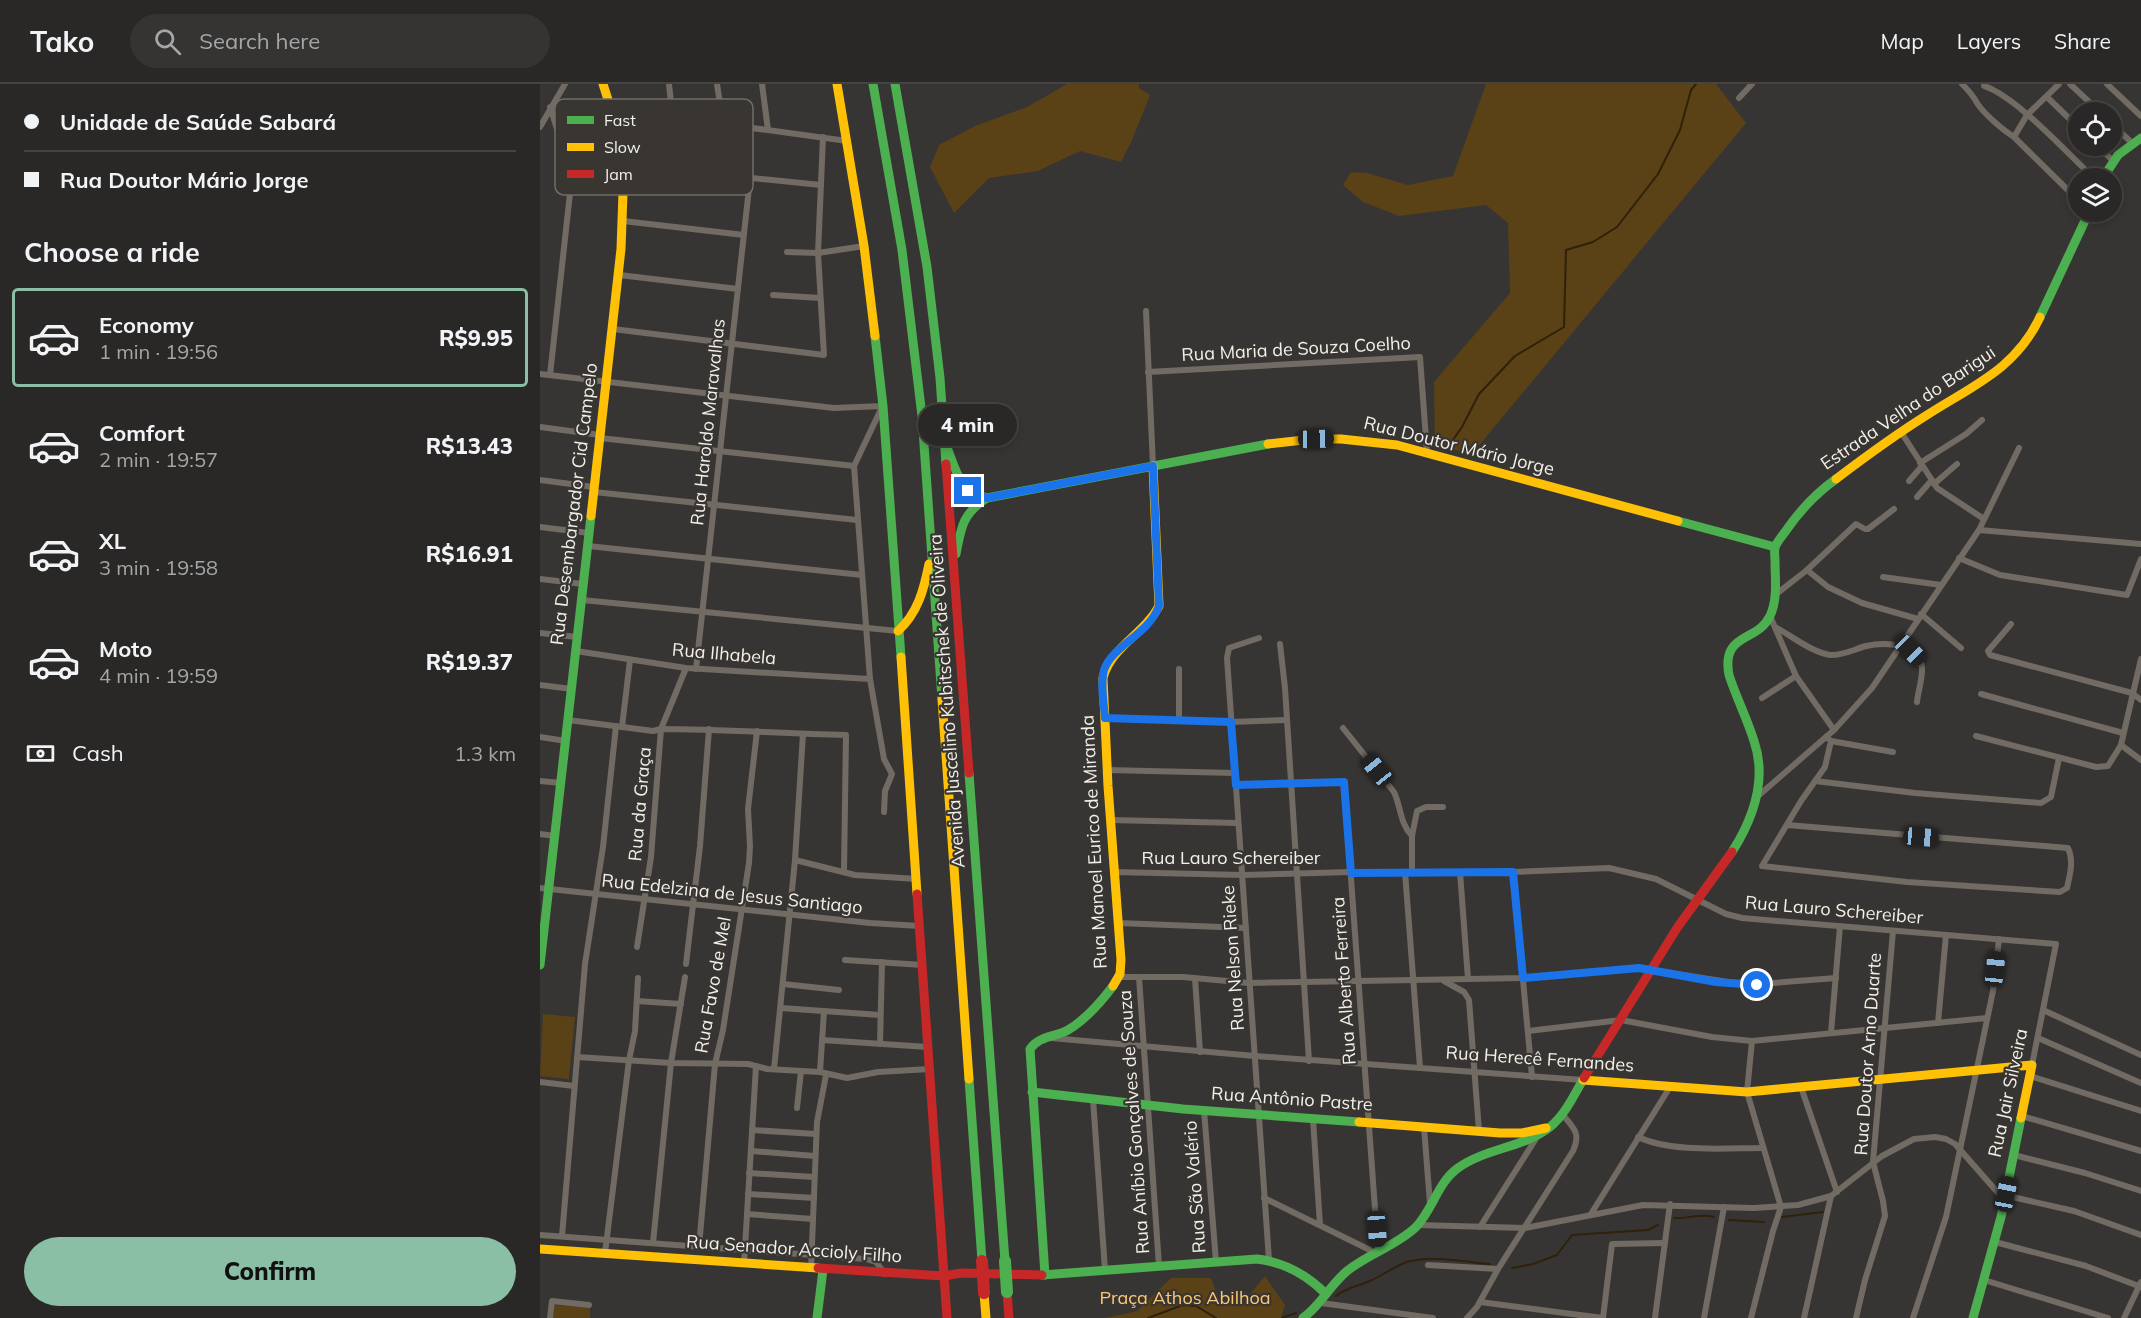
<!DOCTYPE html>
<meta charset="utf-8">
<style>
:root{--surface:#292826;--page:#353432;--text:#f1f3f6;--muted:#a5a6a7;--line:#454443;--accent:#8abfa5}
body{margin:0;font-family:Mulish,sans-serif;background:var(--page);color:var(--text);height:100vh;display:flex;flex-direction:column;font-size:22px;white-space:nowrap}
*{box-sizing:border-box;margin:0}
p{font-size:20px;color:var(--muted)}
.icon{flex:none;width:33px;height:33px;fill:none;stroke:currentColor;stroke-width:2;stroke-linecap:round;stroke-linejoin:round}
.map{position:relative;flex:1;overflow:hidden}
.drawer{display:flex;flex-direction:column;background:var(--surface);width:540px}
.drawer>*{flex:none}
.top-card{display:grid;align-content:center;height:132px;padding:0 24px;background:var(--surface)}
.controls{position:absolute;left:1528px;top:18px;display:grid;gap:12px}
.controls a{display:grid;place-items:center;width:54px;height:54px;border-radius:50%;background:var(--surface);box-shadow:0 3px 9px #0003,0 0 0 2px var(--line);font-size:30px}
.end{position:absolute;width:27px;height:27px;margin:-14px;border:8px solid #1a73e8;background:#fff;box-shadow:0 0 0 3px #fff}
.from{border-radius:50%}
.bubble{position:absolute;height:42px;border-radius:21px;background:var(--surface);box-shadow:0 3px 9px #0003,0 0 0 2px var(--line);font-size:20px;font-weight:800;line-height:42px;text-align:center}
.car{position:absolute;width:18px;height:36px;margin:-18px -9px;border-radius:8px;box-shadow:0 0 4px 2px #0007;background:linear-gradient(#222 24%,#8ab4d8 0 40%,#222 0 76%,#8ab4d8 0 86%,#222 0)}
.top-card b{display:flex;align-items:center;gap:21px;height:57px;font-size:22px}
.top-card b+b{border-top:2px solid var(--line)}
.top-card i{width:15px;height:15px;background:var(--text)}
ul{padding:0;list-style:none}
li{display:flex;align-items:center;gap:18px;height:99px;margin:0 12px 9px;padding:0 12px;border:3px solid transparent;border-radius:6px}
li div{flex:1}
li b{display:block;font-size:22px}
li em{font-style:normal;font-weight:800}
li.on{border-color:var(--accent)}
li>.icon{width:54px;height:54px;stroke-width:1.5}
h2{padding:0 24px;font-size:27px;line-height:72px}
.pay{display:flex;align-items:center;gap:15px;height:66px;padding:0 24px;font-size:22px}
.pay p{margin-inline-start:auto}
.button{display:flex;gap:12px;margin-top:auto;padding:12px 24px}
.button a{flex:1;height:69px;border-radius:36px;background:var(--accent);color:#111;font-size:24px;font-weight:800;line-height:69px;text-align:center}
header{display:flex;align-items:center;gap:36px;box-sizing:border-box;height:84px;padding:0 30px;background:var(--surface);border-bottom:2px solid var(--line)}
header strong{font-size:28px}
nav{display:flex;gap:33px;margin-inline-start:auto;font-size:21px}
.search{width:420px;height:54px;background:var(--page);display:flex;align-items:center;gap:15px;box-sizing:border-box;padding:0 21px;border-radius:33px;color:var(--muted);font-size:22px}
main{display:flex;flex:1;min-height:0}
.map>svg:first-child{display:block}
.green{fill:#5a4116}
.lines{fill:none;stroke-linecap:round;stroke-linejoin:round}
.stream{stroke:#2f210a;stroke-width:2}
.street{stroke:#716b63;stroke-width:6}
.fast{stroke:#4caf50;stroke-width:9}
.slow{stroke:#ffc107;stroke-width:9}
.jam{stroke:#c62828;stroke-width:9}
.fast-bridge{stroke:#4caf50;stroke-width:12}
.jam-bridge{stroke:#c62828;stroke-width:12}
.route{stroke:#1a73e8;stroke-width:8}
.labels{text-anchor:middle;stroke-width:4.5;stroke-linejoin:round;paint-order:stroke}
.street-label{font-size:18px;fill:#f2f0ed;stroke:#393631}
.park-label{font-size:18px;fill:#fac87a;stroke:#393631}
.key{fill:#393631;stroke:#706e69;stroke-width:1.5}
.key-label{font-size:16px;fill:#f2f0ed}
</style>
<header>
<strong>Tako</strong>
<div class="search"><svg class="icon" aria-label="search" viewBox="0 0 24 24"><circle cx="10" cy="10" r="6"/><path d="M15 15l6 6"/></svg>Search here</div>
<nav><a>Map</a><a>Layers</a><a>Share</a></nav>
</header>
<main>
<section class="drawer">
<div class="top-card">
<b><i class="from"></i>Unidade de Saúde Sabará</b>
<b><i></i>Rua Doutor Mário Jorge</b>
</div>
<h2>Choose a ride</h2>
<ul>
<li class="on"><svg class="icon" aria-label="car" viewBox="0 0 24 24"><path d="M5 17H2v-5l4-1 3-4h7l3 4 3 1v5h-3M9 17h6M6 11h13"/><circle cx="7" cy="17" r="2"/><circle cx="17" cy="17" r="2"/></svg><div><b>Economy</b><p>1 min · 19:56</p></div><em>R$9.95</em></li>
<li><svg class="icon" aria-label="car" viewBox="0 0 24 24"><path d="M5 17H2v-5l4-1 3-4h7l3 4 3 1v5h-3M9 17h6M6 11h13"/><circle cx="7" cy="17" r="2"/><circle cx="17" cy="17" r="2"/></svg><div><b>Comfort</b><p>2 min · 19:57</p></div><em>R$13.43</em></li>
<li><svg class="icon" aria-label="car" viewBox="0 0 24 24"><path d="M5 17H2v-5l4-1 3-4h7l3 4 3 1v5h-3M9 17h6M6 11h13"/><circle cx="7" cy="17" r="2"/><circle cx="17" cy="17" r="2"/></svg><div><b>XL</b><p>3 min · 19:58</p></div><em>R$16.91</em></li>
<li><svg class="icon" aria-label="car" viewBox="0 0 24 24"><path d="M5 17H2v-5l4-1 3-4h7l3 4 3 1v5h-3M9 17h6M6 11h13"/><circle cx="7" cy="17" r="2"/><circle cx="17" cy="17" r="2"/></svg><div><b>Moto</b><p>4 min · 19:59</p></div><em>R$19.37</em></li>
</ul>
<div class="pay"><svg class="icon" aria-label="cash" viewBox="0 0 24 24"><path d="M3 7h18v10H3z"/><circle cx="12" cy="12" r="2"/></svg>Cash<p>1.3 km</p></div>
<div class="button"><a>Confirm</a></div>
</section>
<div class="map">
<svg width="1601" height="1234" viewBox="0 0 1601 1234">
<rect width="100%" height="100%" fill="#373533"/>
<g class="green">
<polygon points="527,0 599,0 599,4 610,11 592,56 581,78 540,67 498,87 449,94 414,129 390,83 399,61 435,42 487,23"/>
<polygon points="946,0 1176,0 1206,39 932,370 895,361 894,298 970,209 968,139 946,121 859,132 823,118 803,101 811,88 827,89 868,101 913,92"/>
<polygon points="3,930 35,933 29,995 0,992"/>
<polygon points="725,1192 745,1221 741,1234 565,1234 597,1227 631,1194 671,1194 679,1216 705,1216"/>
<polygon points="15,1221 50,1224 50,1234 13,1234"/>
</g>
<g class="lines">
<g class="stream">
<polyline points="910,360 922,343 939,310 975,272 1024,243 1026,166 1053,158 1077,143 1118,90 1140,46 1151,6 1156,0"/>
<polyline points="1242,1133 1283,1128"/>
<path d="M1134,1134C1147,1135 1161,1129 1174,1133"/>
<polyline points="1189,1136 1224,1138"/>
<polyline points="972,1184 993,1180 1017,1171 1032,1151 1108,1146 1118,1141"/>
<path d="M796,1212C806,1204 818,1202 830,1197C841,1192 851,1185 862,1180C883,1170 927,1178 950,1180"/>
<polyline points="608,1234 643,1221 656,1222 676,1234"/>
<polyline points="742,1234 756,1229"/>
</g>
<g class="street">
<polyline points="129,0 133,38"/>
<polyline points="177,0 183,40"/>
<polyline points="222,0 228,46"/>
<path d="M1422,0C1429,7 1433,11 1437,19C1444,30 1463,46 1474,53L1539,117"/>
<polyline points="1530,0 1560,28"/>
<polyline points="1567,0 1601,32"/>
<path d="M1444,2C1477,13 1527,69 1554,94"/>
<polyline points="1507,13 1539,44"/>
<polyline points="1199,14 1212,0"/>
<polyline points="75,38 183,40 307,57"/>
<polyline points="1572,40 1592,59"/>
<polyline points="0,43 25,0"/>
<polyline points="1474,53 1487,31 1519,0"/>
<polyline points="1558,62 1573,77"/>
<polyline points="84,81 281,101"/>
<polyline points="83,137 204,151"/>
<polyline points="247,168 278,169 324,162"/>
<polyline points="79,191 198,205"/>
<polyline points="233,211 280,214"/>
<polyline points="606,227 613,382"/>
<polyline points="73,245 284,271 278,169 283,53"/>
<polyline points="608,288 880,273 887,369"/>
<polyline points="0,290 294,324 343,322"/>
<polyline points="10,291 32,91 10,23"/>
<polyline points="342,323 314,382 330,595 344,675 352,690 345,707 344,728"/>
<polyline points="0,343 60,351"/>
<polyline points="1361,348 1397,404 1444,435"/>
<polyline points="60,354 314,382"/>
<polyline points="1380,379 1426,350 1442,336"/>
<polyline points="0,396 54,403"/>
<polyline points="1369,397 1382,382"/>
<polyline points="1394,400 1417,380"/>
<polyline points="54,408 317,436"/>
<polyline points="1377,413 1392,396"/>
<polyline points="0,443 49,449"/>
<polyline points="1439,446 1479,364"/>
<polyline points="48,462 322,491"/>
<polyline points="1419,474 1460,491 1587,511 1601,475"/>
<polyline points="1267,486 1288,503 1322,519 1378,535"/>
<polyline points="1343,493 1401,501"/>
<polyline points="0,495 43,500"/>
<polyline points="1235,511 1267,486 1316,440 1325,445 1328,445 1354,425"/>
<polyline points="42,516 358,547"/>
<polyline points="1381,530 1421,564"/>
<polyline points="1230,532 1256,592 1294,646"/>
<polyline points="1471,540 1448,567 1450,571 1592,609 1601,616"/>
<path d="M1237,544C1253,553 1272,568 1290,571C1302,572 1315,565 1326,562C1345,558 1382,559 1382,586C1382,596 1378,608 1377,618"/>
<polyline points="0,549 37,553"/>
<polyline points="719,554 689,564 687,574 729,1176"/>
<polyline points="740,560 745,604 769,977"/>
<polyline points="36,567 146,584 330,595"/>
<polyline points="156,585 210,95"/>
<polyline points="639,585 639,636"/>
<polyline points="0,601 32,605"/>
<polyline points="1441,610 1583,649"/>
<polyline points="1222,614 1256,592"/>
<polyline points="565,634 691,638 747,636"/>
<path d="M28,636L113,647L121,645C183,645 244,650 306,651L304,788"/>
<polyline points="82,643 90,576"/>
<path d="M803,644L854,708C861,723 860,740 872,752"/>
<polyline points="1436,652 1556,683 1568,682 1581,661 1601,575"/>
<polyline points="0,653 26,657"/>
<polyline points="1291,657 1353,668"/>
<polyline points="1581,661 1601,676"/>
<polyline points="567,686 695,689"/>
<polyline points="0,697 21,699"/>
<polyline points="1275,697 1375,709 1501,719 1511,713 1519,674"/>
<polyline points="696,701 804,698 838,1166"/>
<polyline points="1218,712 1294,646 1332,604 1439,446 1601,460"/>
<polyline points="570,736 698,739"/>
<path d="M1247,741L1528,764C1534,777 1530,790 1527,804L1520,808L1367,798L1222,782L1261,717L1285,683L1291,657L1286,653"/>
<polyline points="0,750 15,752"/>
<polyline points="255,776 315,791 377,795"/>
<polyline points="574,788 702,791 811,788 973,788 1069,784 1116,795 1186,830 1202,834 1516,860 1492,981"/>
<polyline points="865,788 880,984"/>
<polyline points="872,788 872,752 877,727 886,723 903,723"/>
<polyline points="920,788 928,895"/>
<polyline points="973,788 992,993"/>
<polyline points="0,804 330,839 380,842"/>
<polyline points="578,839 706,844"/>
<polyline points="97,863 111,773 121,645 146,584"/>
<polyline points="305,876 383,881"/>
<polyline points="146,880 160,762 169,645"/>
<polyline points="579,893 643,893 709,899 764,898 983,894 1099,884 1207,901 1296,894"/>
<polyline points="599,893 619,1182"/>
<polyline points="655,894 660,968"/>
<polyline points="904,897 924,908 929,916 939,1047"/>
<polyline points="243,900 299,906"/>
<polyline points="97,917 141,920"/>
<polyline points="241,924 340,931"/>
<polyline points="1503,926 1601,971"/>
<polyline points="1398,939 1406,851"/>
<polyline points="988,947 1081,936 1172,953 1212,957 1447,934"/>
<polyline points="1291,949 1300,842"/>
<polyline points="511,954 715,972 1043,996"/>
<polyline points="1498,954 1601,999"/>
<polyline points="282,956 388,963"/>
<polyline points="340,960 342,878"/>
<polyline points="37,973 131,979 208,980 227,985 280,988 307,994 338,988 390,985"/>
<polyline points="234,985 255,776 263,650"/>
<polyline points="280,988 284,927"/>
<polyline points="1490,992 1601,1027"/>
<polyline points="0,998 34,1002"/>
<polyline points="1261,1003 1297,1108"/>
<polyline points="553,1015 565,1186"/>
<polyline points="257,1024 261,987"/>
<polyline points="664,1026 676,1178"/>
<polyline points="1482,1032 1601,1067"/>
<polyline points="773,1035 780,1141"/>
<polyline points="884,1043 890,1120"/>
<polyline points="212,1046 276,1050"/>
<path d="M1098,1053C1132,1069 1186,1064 1223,1064"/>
<polyline points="211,1067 275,1072"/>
<polyline points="1474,1071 1545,1089 1601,1107"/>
<polyline points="209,1089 274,1093"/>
<polyline points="208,1110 274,1114"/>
<polyline points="724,1114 834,1168"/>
<polyline points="207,1130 273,1135"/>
<polyline points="1051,1130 1130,1003"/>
<polyline points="878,1141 985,1144 1103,1121 1214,1124 1258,1121 1291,1112 1342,1072 1374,1055 1395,1053 1406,1055 1415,1060 1459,1110 1534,1127 1601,1151"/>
<polyline points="940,1143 997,1053"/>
<polyline points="0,1151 326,1175 336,1178 345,1190"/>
<polyline points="22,1152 45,880 63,763 76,642"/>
<polyline points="1455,1158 1546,1182 1601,1203"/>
<polyline points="113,1159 131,979 145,893"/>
<polyline points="159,1163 175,980 183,946 209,779 210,762 208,725 217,647"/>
<polyline points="65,1169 89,976 95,947 98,894"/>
<polyline points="204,1180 216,982"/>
<polyline points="888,1181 958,1185"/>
<polyline points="271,1185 277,1038 286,991"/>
<polyline points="1444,1196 1568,1234"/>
<polyline points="940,1218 1063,1234"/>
<polyline points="781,1219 893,1234"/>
<polyline points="10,1234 12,1217 49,1221"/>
<path d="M927,1234L937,1223L958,1185L1033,1067C1041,1049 1034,1044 1022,1030"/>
<polyline points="1063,1234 1072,1160 1125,1159"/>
<polyline points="1115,1234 1130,1120"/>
<polyline points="1164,1234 1184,1123"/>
<polyline points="1211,1234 1233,1147 1241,1123 1207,1008 1212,957"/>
<polyline points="1264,1234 1291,1112"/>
<polyline points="1316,1234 1325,1196 1345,1132 1343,1117 1333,1078 1353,847"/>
<polyline points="1373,1234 1406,1133 1453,907 1459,855"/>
<polyline points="1584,1234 1601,1198"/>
</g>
<g class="fast">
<polyline points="333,0 362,166 382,332 402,615"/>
<polyline points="355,0 387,183 400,294 406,380"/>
<polyline points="1563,94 1578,71 1601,54"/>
<polyline points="1500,233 1549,128"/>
<polyline points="335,252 343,322 361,573"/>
<path d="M408,366C417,390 420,407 447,414"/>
<polyline points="1138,437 1235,463"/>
<path d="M416,470C421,443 423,429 447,414L728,360"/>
<polyline points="429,689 465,1177"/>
<path d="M1192,768C1213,735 1227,695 1214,657C1207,634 1196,613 1189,591C1181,548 1217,559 1230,532C1238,515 1235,494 1235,477C1235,473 1234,467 1235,463C1237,458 1242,452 1245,448C1260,426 1275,410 1296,395"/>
<polyline points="0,881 51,432"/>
<polyline points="429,995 442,1177"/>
<polyline points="492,1008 643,1025 819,1038"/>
<path d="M502,1191L717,1175C744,1178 767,1191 786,1210"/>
<path d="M505,1191L490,965C499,952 515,953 528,946C545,936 561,918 573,902"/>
<polyline points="277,1234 283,1186"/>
<path d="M763,1234C781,1221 790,1201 807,1187C828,1170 856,1162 876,1143C893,1125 898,1098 918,1084C946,1064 983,1064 1010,1043C1025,1031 1034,1011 1044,994"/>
<polyline points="1433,1234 1461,1133 1481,1034"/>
</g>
<g class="slow">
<polyline points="297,0 324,162 335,252"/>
<polyline points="728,360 773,355 801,355 857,361 1138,437"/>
<path d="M1296,395C1325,373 1355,351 1387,331C1432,302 1476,285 1500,233"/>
<polyline points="51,432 81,165 84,81 75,38 63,0"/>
<path d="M358,547C378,529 384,505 389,480"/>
<polyline points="361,573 377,810"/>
<polyline points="402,615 429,995"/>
<path d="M573,902L580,890L581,876L568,702L563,594C571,563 604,550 619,522L613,382"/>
<polyline points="1043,996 1207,1008 1492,981 1481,1034"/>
<polyline points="819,1038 960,1049 982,1049 1006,1044"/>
<polyline points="0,1165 278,1184"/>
<polyline points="444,1209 446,1234"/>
</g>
<g class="jam">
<polyline points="406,380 429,689"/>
<polyline points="377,810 407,1234"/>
<polyline points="1044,994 1137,844 1192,768"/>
<polyline points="278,1184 404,1192 421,1189 502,1191"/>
<polyline points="467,1208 469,1234"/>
</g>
<polyline class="fast-bridge" points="465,1177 467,1208"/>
<polyline class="jam-bridge" points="442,1177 444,1209"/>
</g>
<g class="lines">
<path class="route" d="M428,407L447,414L613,382L619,522C609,550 572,562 564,586C560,600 564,619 565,634L691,638L696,701L804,698L811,789L973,788L983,894L1099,884L1176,898L1217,901"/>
</g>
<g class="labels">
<g class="street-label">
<text transform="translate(756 265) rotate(-3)" y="6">Rua Maria de Souza Coelho</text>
<text transform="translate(1368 324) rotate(-34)" y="6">Estrada Velha do Barigui</text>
<text transform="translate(168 338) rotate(-84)" y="6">Rua Haroldo Maravalhas</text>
<text transform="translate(919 362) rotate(14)" y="6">Rua Doutor Mário Jorge</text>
<text transform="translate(34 420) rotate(-83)" y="6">Rua Desembargador Cid Campelo</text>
<text transform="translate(184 570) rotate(5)" y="6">Rua Ilhabela</text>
<text transform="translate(407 617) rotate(-94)" y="6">Avenida Juscelino Kubitschek de Oliveira</text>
<text transform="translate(100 720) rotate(-85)" y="6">Rua da Graça</text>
<text transform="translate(554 758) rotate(-93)" y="6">Rua Manoel Eurico de Miranda</text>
<text x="691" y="780">Rua Lauro Schereiber</text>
<text transform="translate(192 810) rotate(6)" y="6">Rua Edelzina de Jesus Santiago</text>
<text transform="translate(1294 826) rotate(5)" y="6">Rua Lauro Schereiber</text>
<text transform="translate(693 874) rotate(-94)" y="6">Rua Nelson Rieke</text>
<text transform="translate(804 897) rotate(-94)" y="6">Rua Alberto Ferreira</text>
<text transform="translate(173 901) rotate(-80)" y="6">Rua Favo de Mel</text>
<text transform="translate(1328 970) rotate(-86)" y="6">Rua Doutor Arno Duarte</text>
<text transform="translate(1000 975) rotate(4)" y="6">Rua Herecê Fernandes</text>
<text transform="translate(1468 1009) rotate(-78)" y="6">Rua Jair Silveira</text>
<text transform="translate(752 1015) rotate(4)" y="6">Rua Antônio Pastre</text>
<text transform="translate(594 1038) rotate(-94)" y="6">Rua Aníbio Gonçalves de Souza</text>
<text transform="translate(655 1103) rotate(-94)" y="6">Rua São Valério</text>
<text transform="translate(254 1165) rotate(4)" y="6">Rua Senador Accioly Filho</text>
</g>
<g class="park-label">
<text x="645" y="1220">Praça Athos Abilhoa</text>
</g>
</g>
<rect x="15" y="15" width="198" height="96" rx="9" class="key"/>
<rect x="27" y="32" width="27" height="8" fill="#4caf50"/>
<rect x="27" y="59" width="27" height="8" fill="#ffc107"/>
<rect x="27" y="86" width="27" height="8" fill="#c62828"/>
<g class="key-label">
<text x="64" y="42">Fast</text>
<text x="64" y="69">Slow</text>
<text x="64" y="96">Jam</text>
</g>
</svg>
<div class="controls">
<a><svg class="icon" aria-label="locate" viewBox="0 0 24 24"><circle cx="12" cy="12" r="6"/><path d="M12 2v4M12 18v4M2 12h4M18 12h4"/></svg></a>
<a><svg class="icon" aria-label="layers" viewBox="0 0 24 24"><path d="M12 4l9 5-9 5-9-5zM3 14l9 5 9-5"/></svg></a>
</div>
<i class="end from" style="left:1217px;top:901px"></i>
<i class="end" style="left:428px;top:407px"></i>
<div class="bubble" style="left:378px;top:320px;width:99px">4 min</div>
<i class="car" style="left:776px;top:355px;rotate:89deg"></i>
<i class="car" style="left:1370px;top:566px;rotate:135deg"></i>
<i class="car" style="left:837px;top:686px;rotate:321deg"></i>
<i class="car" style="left:1381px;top:753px;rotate:95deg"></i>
<i class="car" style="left:1455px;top:885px;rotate:6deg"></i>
<i class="car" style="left:1466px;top:1110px;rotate:11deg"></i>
<i class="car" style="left:837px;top:1145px;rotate:176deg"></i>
</div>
</main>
